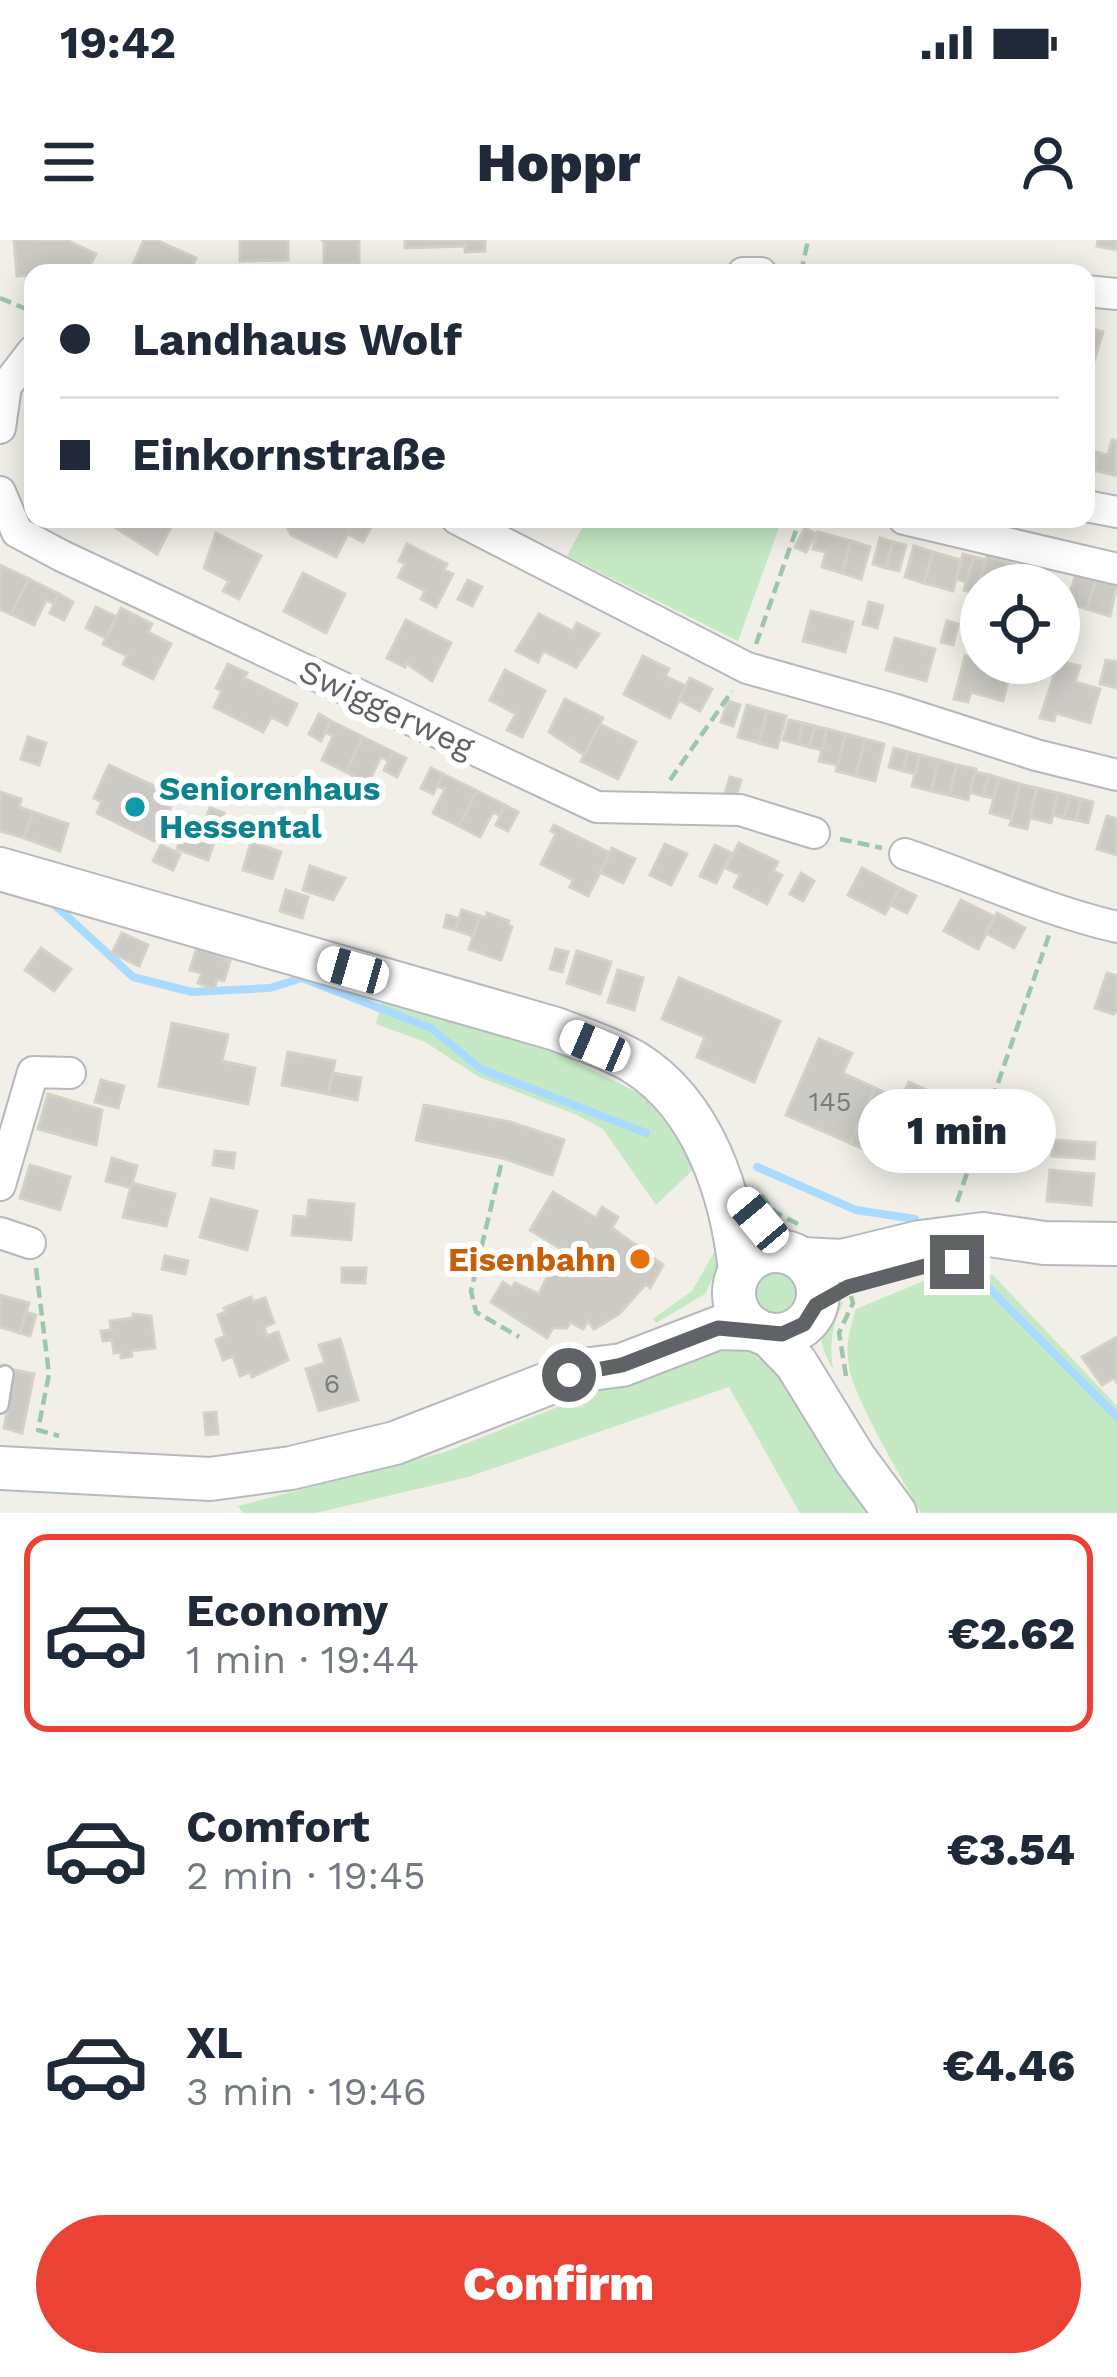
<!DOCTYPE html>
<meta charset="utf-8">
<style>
:root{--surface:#fff;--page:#f2f2f3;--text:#1f2937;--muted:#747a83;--line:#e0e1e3;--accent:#ea4335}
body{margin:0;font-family:"Work Sans",sans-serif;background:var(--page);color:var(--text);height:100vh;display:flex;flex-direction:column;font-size:45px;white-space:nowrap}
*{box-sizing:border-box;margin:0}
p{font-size:39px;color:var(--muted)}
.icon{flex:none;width:66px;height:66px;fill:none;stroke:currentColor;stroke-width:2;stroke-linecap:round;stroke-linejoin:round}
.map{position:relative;height:1273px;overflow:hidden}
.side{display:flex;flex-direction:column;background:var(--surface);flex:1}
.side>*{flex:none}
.top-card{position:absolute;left:24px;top:24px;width:1071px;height:264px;border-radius:24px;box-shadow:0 6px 30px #0003;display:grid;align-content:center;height:264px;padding:0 36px;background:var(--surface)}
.tools{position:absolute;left:960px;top:324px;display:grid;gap:24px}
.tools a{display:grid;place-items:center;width:120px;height:120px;border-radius:50%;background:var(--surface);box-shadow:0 6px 30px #0003;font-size:60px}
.end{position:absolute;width:54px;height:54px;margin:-27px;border:15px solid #5f6368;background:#fff;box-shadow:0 0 0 6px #fff}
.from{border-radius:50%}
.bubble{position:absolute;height:84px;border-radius:42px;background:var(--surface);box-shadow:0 6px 30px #0003;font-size:39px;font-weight:800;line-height:84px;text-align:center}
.car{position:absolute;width:36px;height:72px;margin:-36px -18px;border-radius:15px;box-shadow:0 0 9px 3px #0007;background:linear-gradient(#fff 24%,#345 0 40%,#fff 0 76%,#345 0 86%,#fff 0)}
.top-card b{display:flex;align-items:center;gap:42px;height:114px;font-size:45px}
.top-card b+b{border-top:3px solid var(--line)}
.top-card i{width:30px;height:30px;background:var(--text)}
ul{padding:21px 0 0;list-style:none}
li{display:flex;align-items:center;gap:36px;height:198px;margin:0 24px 18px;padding:0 12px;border:6px solid transparent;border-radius:24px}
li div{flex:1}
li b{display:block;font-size:45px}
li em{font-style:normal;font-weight:800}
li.on{border-color:var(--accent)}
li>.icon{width:108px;height:108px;stroke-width:1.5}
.primary-button{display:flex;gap:24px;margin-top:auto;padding:24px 36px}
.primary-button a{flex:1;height:138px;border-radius:72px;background:var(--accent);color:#fff;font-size:48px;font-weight:800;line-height:138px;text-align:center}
.status{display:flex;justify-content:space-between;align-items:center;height:84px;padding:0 60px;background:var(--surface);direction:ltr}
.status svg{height:33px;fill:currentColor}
header{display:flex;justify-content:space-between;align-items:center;height:156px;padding:0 36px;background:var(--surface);font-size:54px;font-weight:800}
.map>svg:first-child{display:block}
.green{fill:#c5e8c5}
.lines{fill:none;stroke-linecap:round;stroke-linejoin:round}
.stream{stroke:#aadaff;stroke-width:8}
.building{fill:#cccac5;stroke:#d6d1c6;stroke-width:3}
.lane-casing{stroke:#b5b8bc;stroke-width:20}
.street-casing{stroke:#b5b8bc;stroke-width:34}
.secondary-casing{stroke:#b6babf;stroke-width:46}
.path{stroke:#9cc7a9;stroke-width:4.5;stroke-dasharray:12 6;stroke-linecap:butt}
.lane{stroke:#fff;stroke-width:15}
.street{stroke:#fff;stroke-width:30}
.secondary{stroke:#fff;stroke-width:42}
.route{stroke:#5f6368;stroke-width:15}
.culture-dot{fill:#0f9aa8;stroke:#fff;stroke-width:4.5}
.food-dot{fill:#e8710a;stroke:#fff;stroke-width:4.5}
.labels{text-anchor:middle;stroke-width:12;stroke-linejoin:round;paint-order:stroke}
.number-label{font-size:27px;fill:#7a7d7f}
.street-label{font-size:33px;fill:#5f6368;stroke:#fff}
.culture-label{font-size:33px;font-weight:bold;fill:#0d838f;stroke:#fff;text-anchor:start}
.food-label{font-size:33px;font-weight:bold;fill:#c56008;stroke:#fff;text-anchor:end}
</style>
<div class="status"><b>19:42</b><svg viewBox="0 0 49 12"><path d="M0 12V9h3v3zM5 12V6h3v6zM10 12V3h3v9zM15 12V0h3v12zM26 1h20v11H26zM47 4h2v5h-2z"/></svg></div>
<header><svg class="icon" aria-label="menu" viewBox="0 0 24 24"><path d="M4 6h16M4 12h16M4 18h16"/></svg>Hoppr<svg class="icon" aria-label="person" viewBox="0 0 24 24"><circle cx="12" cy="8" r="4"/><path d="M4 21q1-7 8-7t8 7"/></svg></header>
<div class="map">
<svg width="1117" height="1273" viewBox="0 0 1117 1273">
<rect width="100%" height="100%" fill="#f1efe8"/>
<g class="green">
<polygon points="587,279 782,279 738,401 567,316"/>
<polygon points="384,751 556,812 643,855 699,924 656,965 603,889 577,875 479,837 425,802 376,784"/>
<polygon points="719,1004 725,1013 705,1054 656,1083 653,1079 692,1051"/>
<circle cx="776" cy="1053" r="22"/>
<path d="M993,1035L1117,1166V1273H921C903,1239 854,1160 849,1126C845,1105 850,1088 856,1069L931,1038Z"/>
<path d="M844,1061C832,1084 829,1104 833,1129C817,1103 815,1078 844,1061Z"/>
<polygon points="708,1099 745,1104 766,1115 877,1273 800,1273 729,1147 468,1237 316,1273 243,1273 238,1266 445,1212 620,1142"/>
</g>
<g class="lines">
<g class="stream">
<polyline points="55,665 133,737 192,752 270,748 302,738 431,788 481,829 646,893"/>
<polyline points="757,927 856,970 915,979"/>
<polyline points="978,1037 1117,1177"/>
</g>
</g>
<g class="building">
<polygon points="14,0 66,0 96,14 86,33 17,36"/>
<polygon points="144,0 156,0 196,18 189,33 129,33"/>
<polygon points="240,0 288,0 288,20 240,21"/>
<polygon points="321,0 359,0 359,23 324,23 324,1"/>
<polygon points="405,0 465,0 465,6 405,8"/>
<polygon points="465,0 485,0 485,11 465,12"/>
<polygon points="1098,0 1117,0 1117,10 1097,6"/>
<polygon points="1086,87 1103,92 1094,121 1086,119"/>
<polygon points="1112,200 1117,201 1117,236 1094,230 1099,213 1108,215"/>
<polygon points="1086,209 1099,213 1093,237 1086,235"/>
<polygon points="121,279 175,279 157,314 116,288"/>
<polygon points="289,279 355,279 336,317 291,295 286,285"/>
<polygon points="355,279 374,282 363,302 348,294"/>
<polygon points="805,288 816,294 806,312 795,307"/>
<polygon points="818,292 851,301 842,333 822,327 826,312 813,309"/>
<polygon points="216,293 261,316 239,359 223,351 229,341 204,328"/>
<polygon points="880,298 893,302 886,328 873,324"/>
<polygon points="851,301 870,307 861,339 842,333"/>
<polygon points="893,302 906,305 899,331 886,328"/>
<polygon points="407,304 447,324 444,330 453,334 436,367 421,359 425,351 398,337 405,324 399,321"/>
<polygon points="914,306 933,312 924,343 905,337"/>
<polygon points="933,312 961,320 953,351 924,343"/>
<polygon points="963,314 974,317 966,342 956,339"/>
<polygon points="974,317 986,320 976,354 964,350"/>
<polygon points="987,317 1015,325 1009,345 978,347"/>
<polygon points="0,325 29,339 11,374 0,369"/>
<polygon points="1015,325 1035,331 1031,345 1009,345"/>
<polygon points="1077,330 1097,336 1087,369 1067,363"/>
<polygon points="303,333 345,354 326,393 284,371"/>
<polygon points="1097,336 1117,342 1110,376 1087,369"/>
<polygon points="29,339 59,354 54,364 46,360 34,385 11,374"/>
<polygon points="468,340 482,347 472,366 458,359"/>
<polygon points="59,354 73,362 64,380 50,373"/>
<polygon points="869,362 883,366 877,388 863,384"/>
<polygon points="96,367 117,377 106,398 86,388"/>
<polygon points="121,368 152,384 148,392 171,404 153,439 123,424 127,416 103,404"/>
<polygon points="811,371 853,382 845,412 803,401"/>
<polygon points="539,374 573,391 577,383 599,394 576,427 543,411 538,422 516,411"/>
<polygon points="406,380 451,403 432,441 406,423 405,427 387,418"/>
<polygon points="947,381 958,384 953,405 941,402"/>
<polygon points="895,398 935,409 926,441 886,430"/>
<polygon points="643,416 669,429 665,436 686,446 670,478 624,454"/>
<polygon points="965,416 1011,429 1003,461 971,452 968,462 954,459"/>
<polygon points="1106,420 1117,422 1117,448 1100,444"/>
<polygon points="1059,421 1080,426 1075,442 1100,449 1090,483 1056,473 1054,481 1040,478"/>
<polygon points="228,424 247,433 244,438 297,464 287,485 271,477 263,492 214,467 222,451 216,448"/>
<polygon points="505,430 545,451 522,497 507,490 516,474 490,460"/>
<polygon points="690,438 712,449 700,471 679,460"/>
<polygon points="565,459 603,478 584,515 549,492"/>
<polygon points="728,461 740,465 733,486 721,482"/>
<polygon points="747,465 767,471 759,503 738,497"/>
<polygon points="767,471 786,476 777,508 759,503"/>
<polygon points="319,474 331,481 321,501 309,494"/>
<polygon points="789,480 803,483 798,504 783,500"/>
<polygon points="331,481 363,497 346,532 322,520 333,496 325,492"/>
<polygon points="803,483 815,486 809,507 798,504"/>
<polygon points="600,484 636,502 618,539 581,521"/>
<polygon points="815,486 827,489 822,510 809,507"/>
<polygon points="827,489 846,494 838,525 819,521"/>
<polygon points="846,494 865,499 856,536 836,531"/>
<polygon points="28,497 46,503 39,525 21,519"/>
<polygon points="363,497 393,512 389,521 381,517 368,543 346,532"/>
<polygon points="865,499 884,504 875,541 856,536"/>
<polygon points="894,508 908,512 903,531 889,527"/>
<polygon points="393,512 406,518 397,537 384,530"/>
<polygon points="908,512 920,515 915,534 903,531"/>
<polygon points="920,515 939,520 931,551 912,546"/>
<polygon points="939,520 957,525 949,555 931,551"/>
<polygon points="109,525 176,556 154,601 97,573 102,562 94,558"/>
<polygon points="957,525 976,529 968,560 949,555"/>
<polygon points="431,528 443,534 433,554 421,548"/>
<polygon points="975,532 989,535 983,556 970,552"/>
<polygon points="443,534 477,551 459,586 433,573 445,549 437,546"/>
<polygon points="989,535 999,538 994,558 983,556"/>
<polygon points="730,537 741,540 735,560 724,556"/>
<polygon points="999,538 1020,544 1011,579 990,573"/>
<polygon points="1020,544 1037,548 1027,589 1010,585"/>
<polygon points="1037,548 1058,553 1051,583 1030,578"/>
<polygon points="477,551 505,565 500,576 493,572 480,597 459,586"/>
<polygon points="0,552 21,559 19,567 33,572 24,598 0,591"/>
<polygon points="1058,553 1070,556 1064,578 1053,575"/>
<polygon points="1070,556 1081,559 1076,580 1064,578"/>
<polygon points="1081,559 1093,562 1088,583 1076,580"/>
<polygon points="505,565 518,572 508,591 496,585"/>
<polygon points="210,568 224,573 208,620 177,609 185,584 202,589"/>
<polygon points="33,572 68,584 60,611 24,598"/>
<polygon points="1107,576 1117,579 1117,615 1097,609"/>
<polygon points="554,585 610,613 588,656 570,647 573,640 541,624 556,594 551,591"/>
<polygon points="251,602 281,612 272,639 243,630"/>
<polygon points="739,603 778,622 773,631 782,635 767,664 734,647 740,635 726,628"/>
<polygon points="665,604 687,614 671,645 650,635"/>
<polygon points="161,605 180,614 173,630 153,621"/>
<polygon points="715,605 731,613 716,643 700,636"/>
<polygon points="612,608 635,619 623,643 600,632"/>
<polygon points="310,626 345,638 333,660 303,650"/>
<polygon points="862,628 900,648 885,674 848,655"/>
<polygon points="801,633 814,641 803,661 790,654"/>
<polygon points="900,648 916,656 907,673 891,665"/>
<polygon points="286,650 308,657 302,678 280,671"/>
<polygon points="961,660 995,677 978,709 944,691"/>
<polygon points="462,670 480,676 473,696 455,690"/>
<polygon points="487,673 509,681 508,685 512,687 501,720 469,709 480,676 486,678"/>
<polygon points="997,673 1025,688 1014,708 986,693"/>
<polygon points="447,675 459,679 455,690 444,687"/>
<polygon points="122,693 148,705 139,726 112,713"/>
<polygon points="198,704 227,713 225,720 230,721 224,741 217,739 214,749 198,743 202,733 190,730"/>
<polygon points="41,708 71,729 54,751 25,730"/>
<polygon points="556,709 568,712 562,732 550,729"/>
<polygon points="577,711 611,722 600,754 567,743"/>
<polygon points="618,730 643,738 634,770 608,762"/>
<polygon points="1107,733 1117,736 1117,771 1113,774 1095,768"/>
<polygon points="679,738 780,781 754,842 697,817 705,797 662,779"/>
<polygon points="172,783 228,795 222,821 255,828 248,864 159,846"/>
<polygon points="819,799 852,813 843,833 875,848 850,903 786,875"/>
<polygon points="288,812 335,821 328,854 282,845"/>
<polygon points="333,833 361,838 357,860 328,854"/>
<polygon points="101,840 124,846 118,868 95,862"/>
<polygon points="909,842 944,858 911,931 850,903 875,848 900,860"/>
<polygon points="48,854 102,870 96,905 38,889"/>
<polygon points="424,865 510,882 564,900 552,935 502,918 416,900"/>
<polygon points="1053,900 1095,903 1094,919 1052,916"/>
<polygon points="215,911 235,913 233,928 213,925"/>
<polygon points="112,918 137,926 131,948 106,941"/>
<polygon points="30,925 70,937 60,970 20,958"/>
<polygon points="1050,930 1094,934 1091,965 1047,961"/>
<polygon points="132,943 175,954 166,986 123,977"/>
<polygon points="553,952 596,978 602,967 618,977 612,988 663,1025 650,1048 646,1044 619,1074 594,1089 588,1081 583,1089 570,1082 567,1088 553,1088 547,1098 491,1062 503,1042 512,1048 515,1043 539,1054 553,1025 566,1032 573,1020 581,1021 530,990"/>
<polygon points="211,959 257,971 247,1010 200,997"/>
<polygon points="309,960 354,964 351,1000 292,995 294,976 307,977"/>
<polygon points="165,1016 188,1021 185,1034 162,1029"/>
<polygon points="342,1028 366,1028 365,1043 342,1042"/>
<polygon points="0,1055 29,1063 20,1093 0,1087"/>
<polygon points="251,1057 253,1062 265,1058 274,1083 264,1087 267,1096 278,1092 288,1120 252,1137 250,1132 240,1136 233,1116 223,1120 216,1100 225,1096 218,1075 226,1072 224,1068"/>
<polygon points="26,1072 36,1075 30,1096 20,1093"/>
<polygon points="133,1074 151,1076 155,1108 131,1111 132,1116 121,1118 121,1112 114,1113 112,1100 103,1101 101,1091 111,1090 110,1081 133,1078"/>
<polygon points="1117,1097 1117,1142 1114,1138 1102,1145 1082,1117"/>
<polygon points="340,1099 358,1160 319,1171 306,1129 325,1123 319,1105"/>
<polygon points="15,1130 34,1134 22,1193 4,1188"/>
<polygon points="216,1172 218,1194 206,1195 204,1173"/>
</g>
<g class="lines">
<g class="lane-casing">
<polyline id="lane" points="0,1165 5,1134"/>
</g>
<g class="street-casing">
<g id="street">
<polyline points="743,33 761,33"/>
<polyline points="1086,51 1117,54"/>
<polyline points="0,188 6,146 33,111"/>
<polyline points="0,252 17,292 62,316 597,567 740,570 814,593"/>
<polyline points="1086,266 1117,272"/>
<polyline points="457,279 747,428 893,469 1036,515 1117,535"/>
<polyline points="904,279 1117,329"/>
<path d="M905,614C976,638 1044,670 1117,687"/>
<polyline points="0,945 33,832 70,833"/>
<polyline points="0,993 30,1003"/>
</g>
</g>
<g class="secondary-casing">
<g id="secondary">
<path d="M0,629L556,789C581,799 611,808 634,822C704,865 732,955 740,1031"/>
<circle cx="776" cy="1053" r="42"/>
<polyline points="801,1019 842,1021 920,1002 983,994 1044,1003 1117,1004"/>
<polyline points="768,1094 796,1123 855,1219 895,1273"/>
<polyline points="0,1228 210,1239 291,1228 395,1203 583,1130 622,1125 718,1088 755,1089"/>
</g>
</g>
<g class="path">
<polyline points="801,33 808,0"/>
<polyline points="0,58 33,72"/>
<polyline points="756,404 800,279"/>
<polyline points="670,540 732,451"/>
<polyline points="840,599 882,608"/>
<polyline points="501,925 471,1051 476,1072 519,1097"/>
<polyline points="761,955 775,972 798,984"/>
<polyline points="957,962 1049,695"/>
<polyline points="36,1028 49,1134 38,1190 59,1196"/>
<polyline points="846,1136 839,1093 853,1063 851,1056"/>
</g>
<use href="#lane" class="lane"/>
<use href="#street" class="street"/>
<use href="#secondary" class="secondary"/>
</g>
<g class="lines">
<polyline class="route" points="569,1135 622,1125 718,1088 782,1094 804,1084 816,1065 848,1047 929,1025 957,1022"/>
</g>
<circle class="culture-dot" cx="135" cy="567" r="12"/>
<circle class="food-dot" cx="640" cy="1019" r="12"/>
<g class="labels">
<g class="number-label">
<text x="830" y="871">145</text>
<text x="332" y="1153">6</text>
</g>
<g class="street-label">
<text transform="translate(387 468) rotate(25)" y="12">Swiggerweg</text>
</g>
<g class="culture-label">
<text x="159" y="560">Seniorenhaus<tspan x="159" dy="38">Hessental</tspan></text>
</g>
<g class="food-label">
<text x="616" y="1031">Eisenbahn</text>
</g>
</g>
</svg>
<div class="tools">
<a><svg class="icon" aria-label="locate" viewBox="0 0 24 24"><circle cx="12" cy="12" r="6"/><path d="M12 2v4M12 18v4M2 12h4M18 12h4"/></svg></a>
</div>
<i class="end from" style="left:569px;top:1135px"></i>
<i class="end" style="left:957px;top:1022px"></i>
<div class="bubble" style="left:858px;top:849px;width:198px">1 min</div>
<i class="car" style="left:353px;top:730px;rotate:286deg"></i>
<i class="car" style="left:595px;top:806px;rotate:293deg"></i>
<i class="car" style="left:758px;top:980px;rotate:320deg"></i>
<div class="top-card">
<b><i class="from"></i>Landhaus Wolf</b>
<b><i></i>Einkornstraße</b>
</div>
</div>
<section class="side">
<ul>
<li class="on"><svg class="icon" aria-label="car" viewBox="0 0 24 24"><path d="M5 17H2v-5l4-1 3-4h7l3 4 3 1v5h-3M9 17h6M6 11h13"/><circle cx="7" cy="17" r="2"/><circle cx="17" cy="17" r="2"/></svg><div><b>Economy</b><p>1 min · 19:44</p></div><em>€2.62</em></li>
<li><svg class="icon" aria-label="car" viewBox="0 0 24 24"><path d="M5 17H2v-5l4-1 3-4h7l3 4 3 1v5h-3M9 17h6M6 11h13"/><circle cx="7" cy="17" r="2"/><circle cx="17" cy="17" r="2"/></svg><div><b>Comfort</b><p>2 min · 19:45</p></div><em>€3.54</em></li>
<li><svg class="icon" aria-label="car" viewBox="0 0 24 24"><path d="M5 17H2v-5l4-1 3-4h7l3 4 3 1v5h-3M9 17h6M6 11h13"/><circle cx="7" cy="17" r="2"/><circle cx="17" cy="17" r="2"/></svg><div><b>XL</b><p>3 min · 19:46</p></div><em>€4.46</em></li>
</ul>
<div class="primary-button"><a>Confirm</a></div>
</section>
